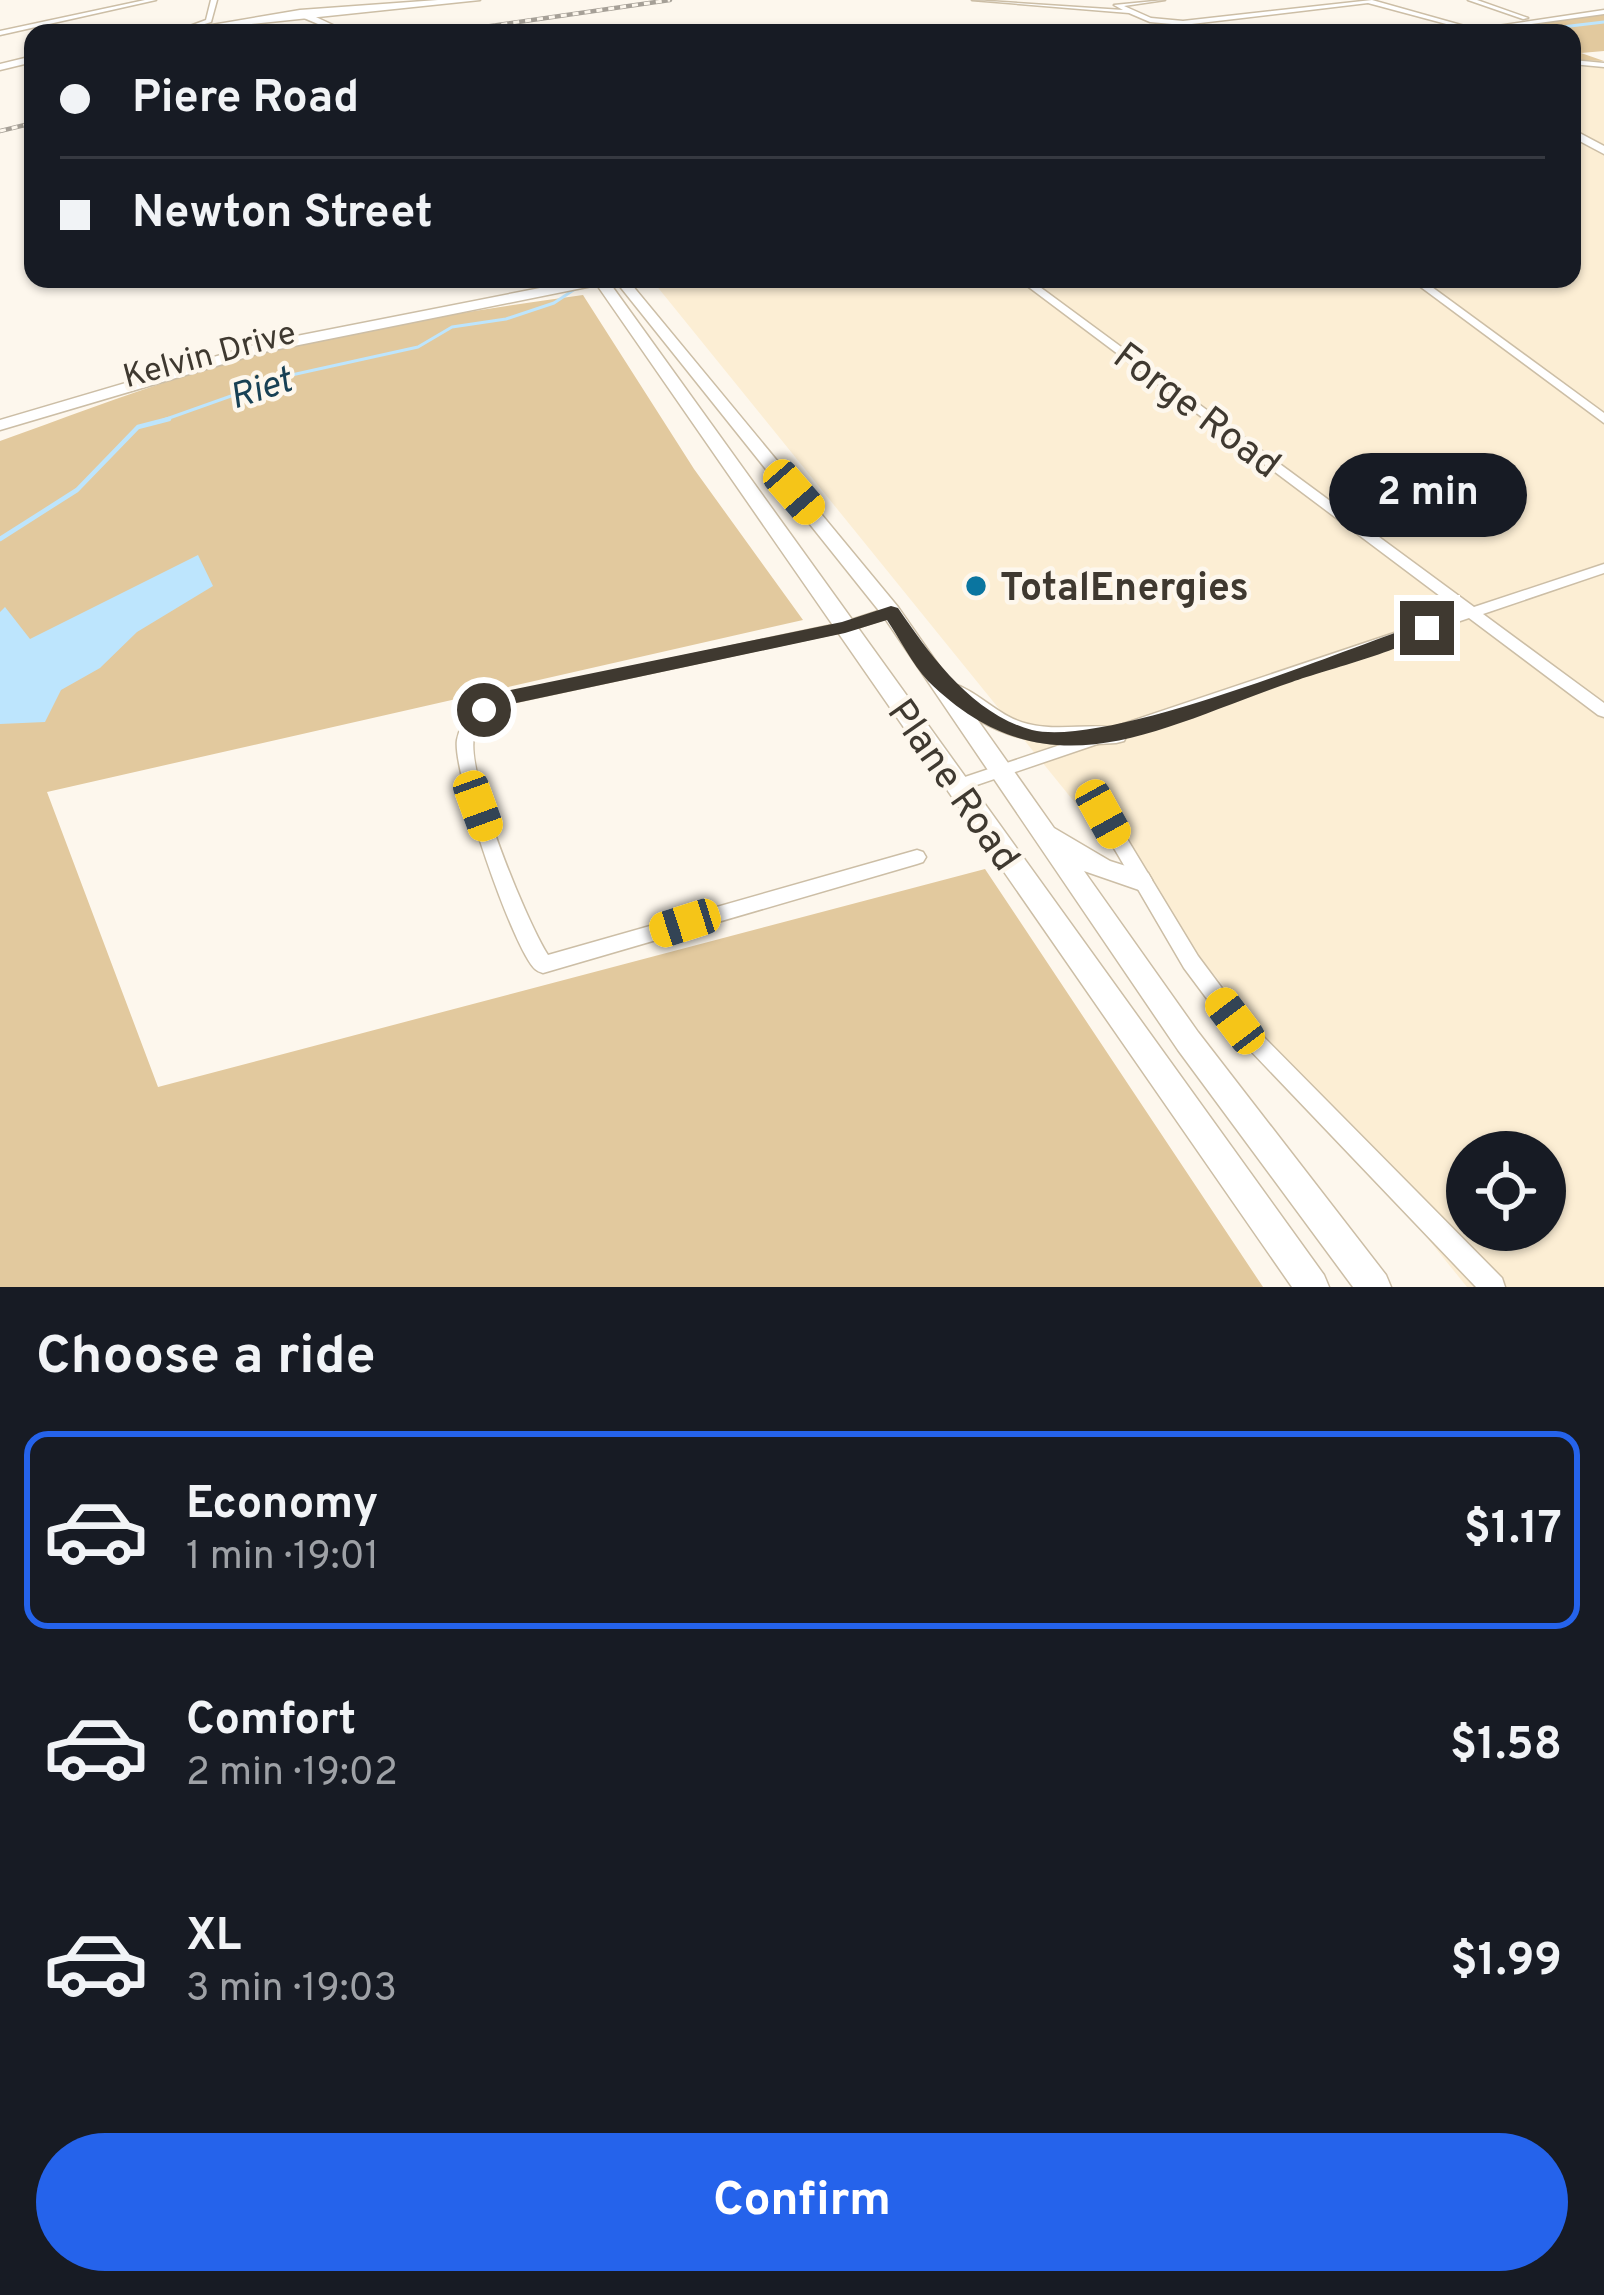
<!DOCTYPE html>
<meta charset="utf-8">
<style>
:root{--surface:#171b24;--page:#242831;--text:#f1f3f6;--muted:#9ea1a6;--line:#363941;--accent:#2563eb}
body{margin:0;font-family:Overpass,sans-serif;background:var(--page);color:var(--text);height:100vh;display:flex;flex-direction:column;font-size:45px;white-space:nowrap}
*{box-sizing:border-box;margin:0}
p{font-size:39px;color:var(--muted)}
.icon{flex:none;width:66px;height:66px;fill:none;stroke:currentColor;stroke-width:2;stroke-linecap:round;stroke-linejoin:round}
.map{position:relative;height:1287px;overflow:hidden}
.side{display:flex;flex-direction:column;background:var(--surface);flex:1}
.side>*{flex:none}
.banner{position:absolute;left:24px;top:24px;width:1557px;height:264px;border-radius:24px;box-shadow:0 3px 9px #0004;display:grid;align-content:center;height:264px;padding:0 36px;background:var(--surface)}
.buttons{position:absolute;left:1446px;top:1131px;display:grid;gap:24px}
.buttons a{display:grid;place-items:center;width:120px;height:120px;border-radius:50%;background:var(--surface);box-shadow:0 3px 9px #0004;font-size:60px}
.end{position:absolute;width:54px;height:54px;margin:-27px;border:15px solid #3f3930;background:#fff;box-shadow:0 0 0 6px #fff}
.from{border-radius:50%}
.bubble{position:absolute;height:84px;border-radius:42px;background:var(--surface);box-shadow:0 3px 9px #0004;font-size:39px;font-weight:700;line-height:84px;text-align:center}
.car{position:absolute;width:36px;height:72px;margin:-36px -18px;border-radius:15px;box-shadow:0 0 9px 3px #0007;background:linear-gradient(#f5c518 24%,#345 0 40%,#f5c518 0 76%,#345 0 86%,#f5c518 0)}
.banner b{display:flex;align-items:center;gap:42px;height:114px;font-size:45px}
.banner b+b{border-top:3px solid var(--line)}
.banner i{width:30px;height:30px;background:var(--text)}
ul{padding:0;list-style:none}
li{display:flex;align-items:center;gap:36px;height:198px;margin:0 24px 18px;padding:0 12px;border:6px solid transparent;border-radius:24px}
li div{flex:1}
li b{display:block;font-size:45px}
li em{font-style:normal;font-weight:700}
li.active{border-color:var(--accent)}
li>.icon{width:108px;height:108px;stroke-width:1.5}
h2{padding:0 36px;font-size:54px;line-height:144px}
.action{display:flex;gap:24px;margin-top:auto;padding:24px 36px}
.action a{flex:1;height:138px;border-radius:72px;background:var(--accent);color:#fff;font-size:48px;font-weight:700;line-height:138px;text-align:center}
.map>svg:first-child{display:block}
.built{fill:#fceed4;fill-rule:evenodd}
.green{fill:#e2c99e}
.water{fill:#bde5fd}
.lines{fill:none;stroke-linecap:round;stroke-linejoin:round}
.stream-far1{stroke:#bde5fd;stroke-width:3}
.stream{stroke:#bde5fd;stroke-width:4.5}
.street-casing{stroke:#ccbea6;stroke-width:3}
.secondary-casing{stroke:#ccbea6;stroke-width:3}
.primary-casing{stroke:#ccbea6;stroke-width:3}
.street{fill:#fff;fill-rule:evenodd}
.secondary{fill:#fff;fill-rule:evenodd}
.primary{fill:#fff;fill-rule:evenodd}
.rail-casing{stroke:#a6a097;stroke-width:4.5}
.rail{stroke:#fdf7ed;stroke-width:3;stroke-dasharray:6;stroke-linecap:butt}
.route{fill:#3f3930}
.poi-dot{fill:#0a75a0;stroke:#fdf7ed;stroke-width:4.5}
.labels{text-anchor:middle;stroke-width:9;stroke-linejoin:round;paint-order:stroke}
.far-street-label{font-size:33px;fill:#3f3930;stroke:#fdf7ed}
.far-water-label{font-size:36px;font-style:italic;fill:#184155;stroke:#fdf7ed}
.street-label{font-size:39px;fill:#3f3930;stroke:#fdf7ed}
.poi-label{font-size:39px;font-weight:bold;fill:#3f3930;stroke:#fdf7ed;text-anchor:start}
</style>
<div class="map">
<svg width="1604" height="1287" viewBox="0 0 1604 1287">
<rect width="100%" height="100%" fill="#fdf7ed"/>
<path class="built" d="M1572,66L1604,68V1287H1467L651,279H1572ZM1467,1152H1545V1230H1467Z"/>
<g class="green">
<polygon points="1604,14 1604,51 1581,53 1604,61 1572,60 1572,33 1464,33"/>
<path d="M583,295L694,469L803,620L47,792L158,1087L985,869L1263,1287H0V441C61,419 122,396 184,376C313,334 449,314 583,295Z"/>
</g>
<polygon class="water" points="198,555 213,586 137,632 100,668 61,690 45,722 0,724 0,612 5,607 30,639"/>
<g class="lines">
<g class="stream-far1">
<polyline points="1511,33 1604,22"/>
<polyline points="158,422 287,376 418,347 452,327 506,319 554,303 575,289"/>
</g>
<polyline class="stream" points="0,539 77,490 138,427 169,419"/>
<g class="street-casing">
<g id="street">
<polygon points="145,0 156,0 0,35 0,31"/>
<polygon points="211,0 217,0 211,22 182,31 182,29 206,20"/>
<polygon points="972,0 1123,10 1114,5 1165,0 1124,6 1151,18 1183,21 1372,0 1468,27 1465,29 1368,3 1183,25 1150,22 1129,13"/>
<polygon points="1468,0 1477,0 1528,18 1523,19"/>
<polygon points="1604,10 1604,14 1467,33 1451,33"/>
<polygon points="1572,60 1604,63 1604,67 1572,64"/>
<polygon points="1018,279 1029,279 1474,607 1604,564 1604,573 1483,614 1604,703 1604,717 1598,715 1469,618 962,790 950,790 947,786 950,782 1460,611"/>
<polygon points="1410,279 1421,279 1604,413 1604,423"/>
<path d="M891,607L898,612L896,615L850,630L506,704C493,712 478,721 474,737C466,774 526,921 548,955L917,850L923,852L926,857L923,862L917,864L543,973C540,972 537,971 535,969C513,949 452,770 457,740C461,718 482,702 501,695L842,623Z"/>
<polygon points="1103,807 1109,809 1198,956 1242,1015 1502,1278 1505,1287 1476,1287 1228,1027 1184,968 1097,819 1094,814 1097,809"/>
</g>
</g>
<g class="secondary-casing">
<g id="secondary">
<polygon points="297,11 303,11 350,33 339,33 297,15"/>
<polygon points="1572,129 1604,146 1604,154 1572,137"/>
<path d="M586,279H627L898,607L951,683C979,691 998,717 1028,724C1059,732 1093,722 1124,729L1127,735L1124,741L1116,743C1067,746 1021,746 977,719L1054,828L1110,861L1148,873L1152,880L1148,887L1139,890L1084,871L1198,1032L1386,1275L1391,1287H1353L1178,1050L884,617L614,279L609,282L1324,1275L1329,1287H1292L597,285L264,352L0,430V420L261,343Z"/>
</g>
</g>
<g class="primary-casing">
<g id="primary">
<polygon points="438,0 480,0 165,33 300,10"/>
<polygon points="33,56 33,62 0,70 0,64"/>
</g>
</g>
<use href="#street" class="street"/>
<use href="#secondary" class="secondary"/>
<use href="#primary" class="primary"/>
<g class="rail-casing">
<g id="rail">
<polyline points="442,33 670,0"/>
<polyline points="0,131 33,123"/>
</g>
</g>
<use href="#rail" class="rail"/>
</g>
<path class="route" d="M891,606L898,608C930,655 972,714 1032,730C1107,748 1338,652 1420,624L1436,628C1413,648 1325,670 1292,682C1157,728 1048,799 928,681C912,664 900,639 887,620L845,633L507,705L484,717L474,710L501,692L842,622Z"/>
<circle class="poi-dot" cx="976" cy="586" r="12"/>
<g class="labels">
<g class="far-street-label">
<text transform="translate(209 353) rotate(-15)" y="12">Kelvin Drive</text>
</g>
<g class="far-water-label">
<text transform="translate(260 387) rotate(-18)" y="13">Riet</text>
</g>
<g class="street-label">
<text transform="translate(1198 409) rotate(37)" y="14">Forge Road</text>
<text transform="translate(955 784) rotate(55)" y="14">Plane Road</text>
</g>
<g class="poi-label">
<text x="1000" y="600">TotalEnergies</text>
</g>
</g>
</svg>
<div class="buttons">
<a><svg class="icon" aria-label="locate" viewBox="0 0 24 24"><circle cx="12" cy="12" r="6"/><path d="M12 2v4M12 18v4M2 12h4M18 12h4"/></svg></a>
</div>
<i class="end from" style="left:484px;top:710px"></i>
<i class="end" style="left:1427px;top:628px"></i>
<div class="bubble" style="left:1329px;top:453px;width:198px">2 min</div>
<i class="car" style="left:794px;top:492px;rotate:139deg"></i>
<i class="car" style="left:478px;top:806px;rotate:160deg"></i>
<i class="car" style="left:1103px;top:814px;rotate:151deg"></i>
<i class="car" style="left:685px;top:923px;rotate:252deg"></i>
<i class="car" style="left:1235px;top:1021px;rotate:323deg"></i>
<div class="banner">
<b><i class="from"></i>Piere Road</b>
<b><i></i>Newton Street</b>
</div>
</div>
<section class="side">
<h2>Choose a ride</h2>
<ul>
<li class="active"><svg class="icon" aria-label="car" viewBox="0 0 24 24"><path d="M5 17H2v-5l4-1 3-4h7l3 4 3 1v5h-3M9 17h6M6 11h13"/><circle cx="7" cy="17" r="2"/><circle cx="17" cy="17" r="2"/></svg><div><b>Economy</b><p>1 min · 19:01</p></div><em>$1.17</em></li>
<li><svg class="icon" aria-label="car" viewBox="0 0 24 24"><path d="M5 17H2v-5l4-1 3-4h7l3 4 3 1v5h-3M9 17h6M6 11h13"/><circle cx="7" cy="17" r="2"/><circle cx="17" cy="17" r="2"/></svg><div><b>Comfort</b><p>2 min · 19:02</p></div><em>$1.58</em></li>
<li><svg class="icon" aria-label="car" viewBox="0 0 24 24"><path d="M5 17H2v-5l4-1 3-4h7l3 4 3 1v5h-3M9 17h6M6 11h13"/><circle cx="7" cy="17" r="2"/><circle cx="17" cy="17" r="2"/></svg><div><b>XL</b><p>3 min · 19:03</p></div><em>$1.99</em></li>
</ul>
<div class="action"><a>Confirm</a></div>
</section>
